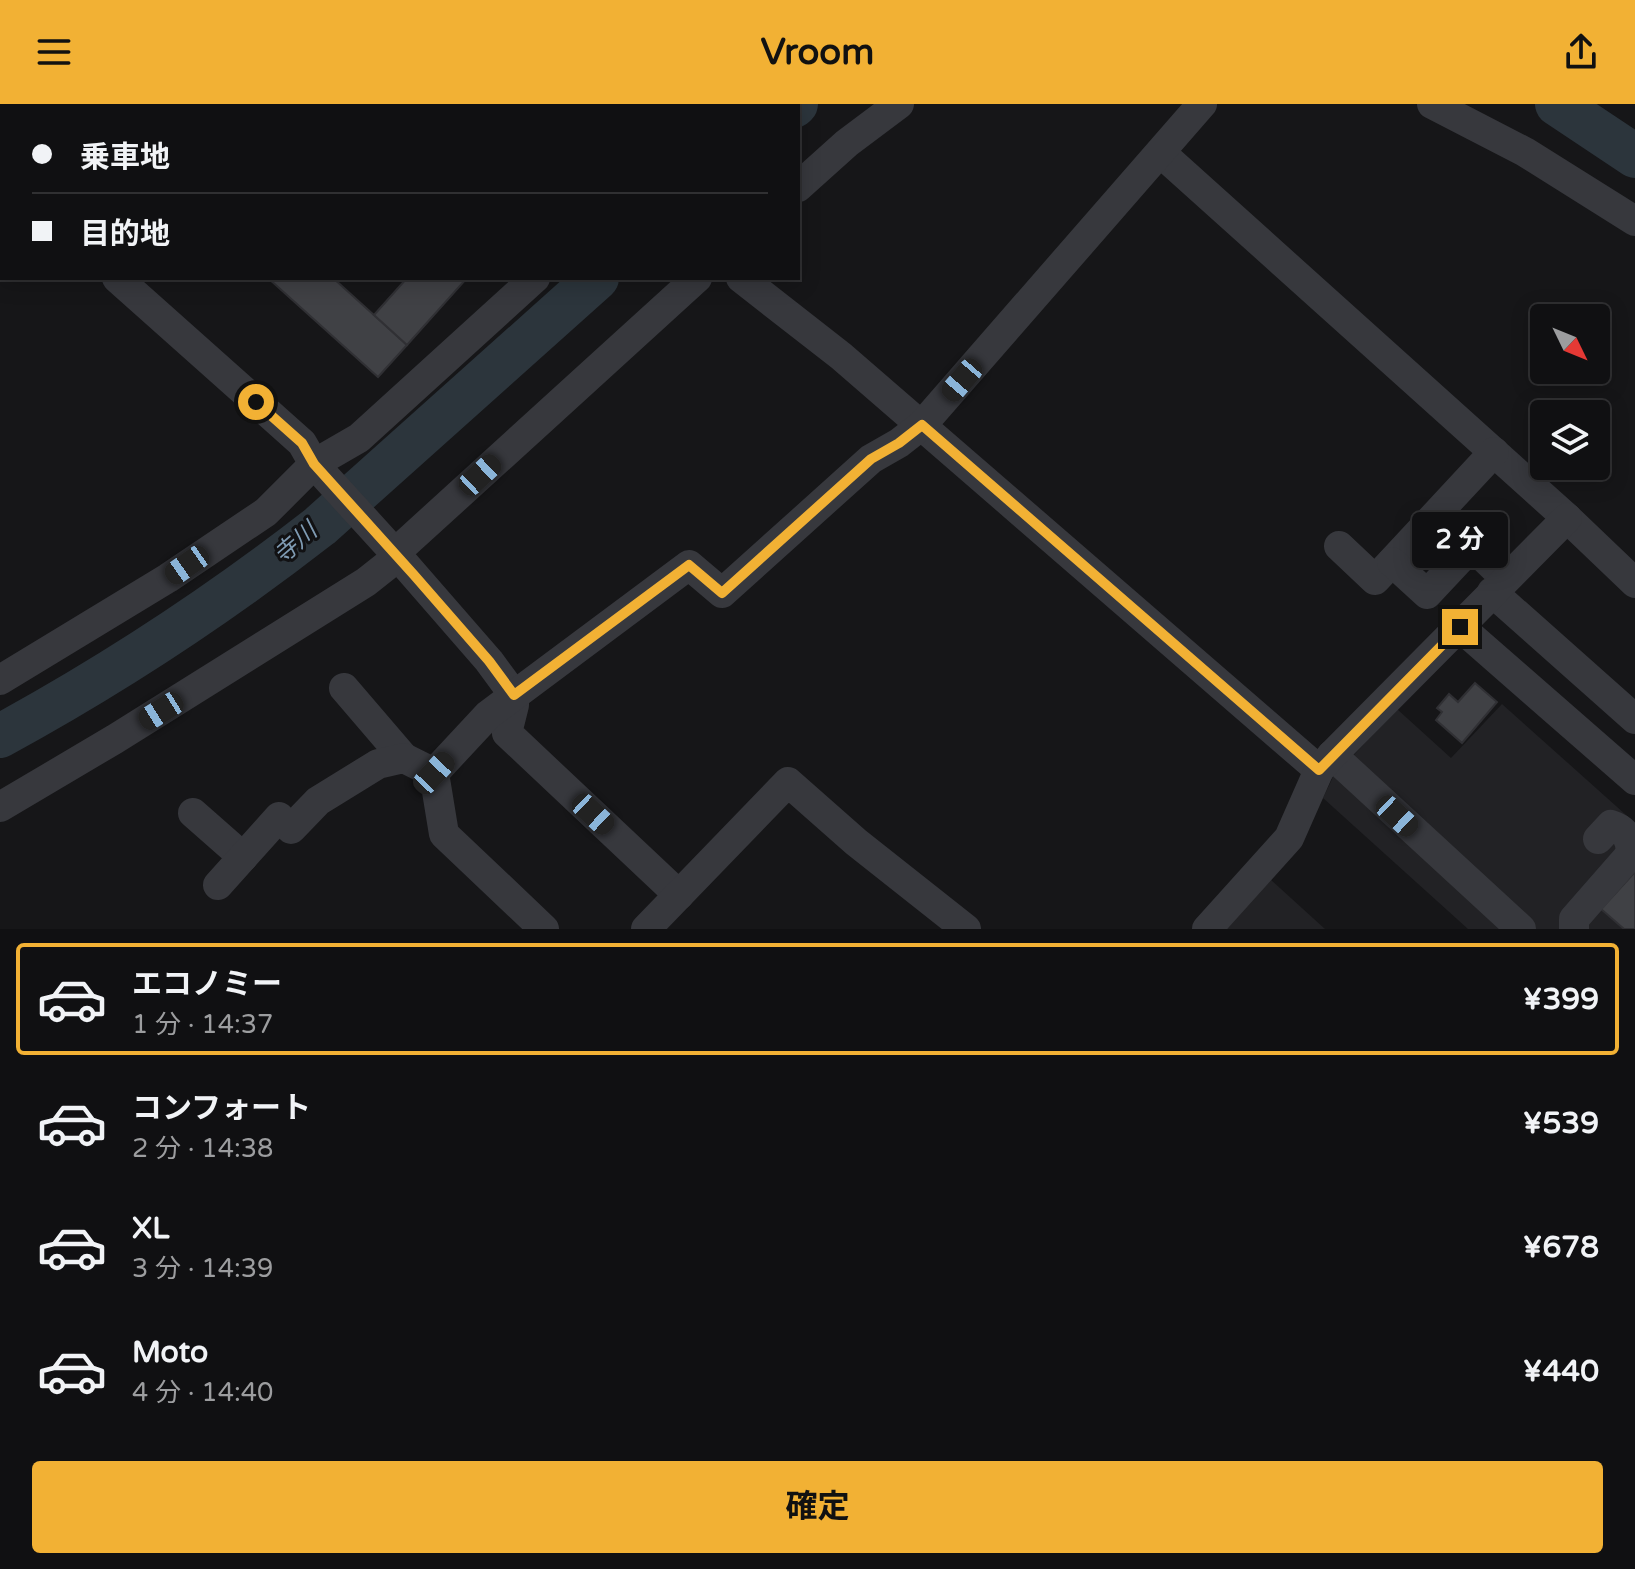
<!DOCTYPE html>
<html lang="ja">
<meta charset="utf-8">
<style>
:root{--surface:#101012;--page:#19191b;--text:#f1f3f6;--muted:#9c9d9f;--line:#303032;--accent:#f2b134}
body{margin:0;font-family:"Varela Round","Noto Sans JP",sans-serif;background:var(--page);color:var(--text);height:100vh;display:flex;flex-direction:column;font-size:30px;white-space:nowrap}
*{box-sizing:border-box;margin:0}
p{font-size:26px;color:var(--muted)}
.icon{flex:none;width:44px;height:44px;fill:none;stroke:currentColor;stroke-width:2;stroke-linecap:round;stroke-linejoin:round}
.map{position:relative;height:825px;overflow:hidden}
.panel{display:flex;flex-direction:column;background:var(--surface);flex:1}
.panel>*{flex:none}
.banner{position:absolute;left:0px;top:0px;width:800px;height:176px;box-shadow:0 4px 20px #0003,0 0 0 2px var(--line);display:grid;align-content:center;height:176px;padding:0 32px;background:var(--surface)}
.needle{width:52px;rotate:133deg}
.buttons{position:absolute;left:1530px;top:200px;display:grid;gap:16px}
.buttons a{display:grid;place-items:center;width:80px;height:80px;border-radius:8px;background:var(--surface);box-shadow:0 4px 20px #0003,0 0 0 2px var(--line);font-size:40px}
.end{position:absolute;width:36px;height:36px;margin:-18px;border:10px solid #f2b134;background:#111;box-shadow:0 0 0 4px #111}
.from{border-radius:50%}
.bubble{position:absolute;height:56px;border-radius:8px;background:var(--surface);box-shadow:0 4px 20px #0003,0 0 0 2px var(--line);font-size:26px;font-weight:700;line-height:56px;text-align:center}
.car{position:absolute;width:24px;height:48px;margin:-24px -12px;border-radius:10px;box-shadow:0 0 6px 2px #0007;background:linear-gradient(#222 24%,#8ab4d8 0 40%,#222 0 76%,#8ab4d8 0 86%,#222 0)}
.banner b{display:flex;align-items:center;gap:28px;height:76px;font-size:30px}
.banner b+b{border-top:2px solid var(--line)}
.banner i{width:20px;height:20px;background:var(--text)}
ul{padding:14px 0 0;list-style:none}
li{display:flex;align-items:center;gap:24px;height:112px;margin:0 16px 12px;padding:0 16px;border:4px solid transparent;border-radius:8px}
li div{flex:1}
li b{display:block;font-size:30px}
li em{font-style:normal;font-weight:700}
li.selected{border-color:var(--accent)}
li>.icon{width:72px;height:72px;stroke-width:1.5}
.cta{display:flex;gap:16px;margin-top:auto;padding:16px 32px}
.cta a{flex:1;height:92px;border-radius:8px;background:var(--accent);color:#111;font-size:32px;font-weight:700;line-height:92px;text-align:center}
header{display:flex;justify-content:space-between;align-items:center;height:104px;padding:0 32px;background:var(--accent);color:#111;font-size:36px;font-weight:700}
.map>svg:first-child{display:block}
.built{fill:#222225}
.green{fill:#1e261f}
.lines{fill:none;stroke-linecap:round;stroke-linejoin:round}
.river{stroke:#2c353c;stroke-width:44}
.building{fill:#404145;stroke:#303034;stroke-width:2}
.minor{stroke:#37383d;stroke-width:30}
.route{stroke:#f2b134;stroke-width:10}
.labels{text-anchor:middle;stroke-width:6;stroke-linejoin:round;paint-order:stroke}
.water-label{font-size:24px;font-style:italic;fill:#7f9bb3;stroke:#111113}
</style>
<header><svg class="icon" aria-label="menu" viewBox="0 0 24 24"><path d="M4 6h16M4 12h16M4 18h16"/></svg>Vroom<svg class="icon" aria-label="share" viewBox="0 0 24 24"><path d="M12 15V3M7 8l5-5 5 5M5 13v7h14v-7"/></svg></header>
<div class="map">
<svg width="1635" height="825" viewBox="0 0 1635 825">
<rect width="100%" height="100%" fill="#161618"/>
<g class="built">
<polygon points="1502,600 1635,719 1635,825 1468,825 1323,694 1333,673 1397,605 1451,654"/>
<polygon points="1270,775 1325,825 1223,825"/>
</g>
<polygon class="green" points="154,0 333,0 156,2"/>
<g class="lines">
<g class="river">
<polyline points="1557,0 1635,52"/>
<polyline points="794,2 796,0"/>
<path d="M0,632C112,571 220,500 320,422L597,174"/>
</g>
</g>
<g class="building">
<polygon points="385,0 446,0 383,2"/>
<polygon points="564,0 610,0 612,2 562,2"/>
<polygon points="268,174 333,174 407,241 378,273"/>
<polygon points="407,174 467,174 407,241 374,211"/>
<polygon points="1475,579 1497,598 1462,639 1436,616 1442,608 1437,604 1449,590 1458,598"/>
<polygon points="1635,768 1635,825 1624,825 1601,805"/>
</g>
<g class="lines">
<g class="minor">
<polyline points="1432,0 1525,48 1635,117"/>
<polyline points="686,2 688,0"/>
<polyline points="1161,49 1567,414 1635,479"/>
<polyline points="0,69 2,71"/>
<polyline points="798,83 847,39 899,0"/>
<polyline points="117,174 302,339 314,360 395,449 489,557 514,591 514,601 507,629 679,791"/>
<polyline points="741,174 841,252 1319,666"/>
<polyline points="1339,442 1375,476 1494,348"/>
<polyline points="1392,458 1427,490 1472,442 1506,475"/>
<polyline points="1492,488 1635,615"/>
<polyline points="1460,523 1635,676"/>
<polyline points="0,576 168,474 266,408 314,360 359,334 535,174"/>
<polyline points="344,584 404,654"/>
<polyline points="1332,651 1521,825"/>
<polyline points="434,669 488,611 689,461 722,489 871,355 899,339 922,321 1202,0"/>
<polyline points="434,669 444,730 544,825"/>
<polyline points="0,703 115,635 366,478 390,459 395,449 697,174"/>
<polyline points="193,709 243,753"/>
<polyline points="218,781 279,713 291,725 318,697 378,660 404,654 434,669"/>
<polyline points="646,825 788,678 856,738 966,825"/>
<polyline points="1207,825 1289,734 1319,666 1332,651 1567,414"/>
<path d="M1574,825V815L1630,751C1632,736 1626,726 1611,721L1598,735"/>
</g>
</g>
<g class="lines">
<polyline class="route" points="256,298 302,339 314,360 414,471 489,557 514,591 689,461 722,489 871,355 899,339 922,321 1319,666 1460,523"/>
</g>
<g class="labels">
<g class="water-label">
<text transform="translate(295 439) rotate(-41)" y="8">寺川</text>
</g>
</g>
</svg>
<div class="buttons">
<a><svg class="needle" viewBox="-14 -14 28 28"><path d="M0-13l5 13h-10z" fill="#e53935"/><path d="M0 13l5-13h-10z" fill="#9c9d9f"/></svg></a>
<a><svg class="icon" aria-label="layers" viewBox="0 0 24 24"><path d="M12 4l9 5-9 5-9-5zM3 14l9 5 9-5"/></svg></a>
</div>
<i class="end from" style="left:256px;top:298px"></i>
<i class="end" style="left:1460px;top:523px"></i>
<div class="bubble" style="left:1412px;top:408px;width:96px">2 分</div>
<i class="car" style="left:962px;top:276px;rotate:221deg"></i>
<i class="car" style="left:480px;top:371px;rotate:47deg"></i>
<i class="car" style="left:187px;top:461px;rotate:235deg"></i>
<i class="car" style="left:161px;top:607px;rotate:238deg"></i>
<i class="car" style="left:434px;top:669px;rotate:43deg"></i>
<i class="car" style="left:593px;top:710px;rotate:133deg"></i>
<i class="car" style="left:1397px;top:712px;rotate:133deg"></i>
<div class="banner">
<b><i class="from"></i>乗車地</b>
<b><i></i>目的地</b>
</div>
</div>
<section class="panel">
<ul>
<li class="selected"><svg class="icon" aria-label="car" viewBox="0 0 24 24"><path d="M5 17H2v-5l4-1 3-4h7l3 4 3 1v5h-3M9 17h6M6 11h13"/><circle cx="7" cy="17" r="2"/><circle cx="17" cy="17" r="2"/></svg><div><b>エコノミー</b><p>1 分 · 14:37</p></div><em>¥399</em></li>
<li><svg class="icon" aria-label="car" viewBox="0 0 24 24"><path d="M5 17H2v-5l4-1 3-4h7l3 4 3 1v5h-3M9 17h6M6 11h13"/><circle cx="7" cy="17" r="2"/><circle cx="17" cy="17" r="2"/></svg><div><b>コンフォート</b><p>2 分 · 14:38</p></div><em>¥539</em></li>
<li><svg class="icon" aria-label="car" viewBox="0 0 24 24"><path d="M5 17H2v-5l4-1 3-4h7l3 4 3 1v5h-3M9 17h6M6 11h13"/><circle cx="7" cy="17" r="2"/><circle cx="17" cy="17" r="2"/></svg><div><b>XL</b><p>3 分 · 14:39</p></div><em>¥678</em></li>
<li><svg class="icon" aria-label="car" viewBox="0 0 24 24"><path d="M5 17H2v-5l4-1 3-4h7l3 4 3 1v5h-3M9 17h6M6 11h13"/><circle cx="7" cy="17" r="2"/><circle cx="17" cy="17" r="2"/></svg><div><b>Moto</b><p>4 分 · 14:40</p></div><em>¥440</em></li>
</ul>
<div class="cta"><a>確定</a></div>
</section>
